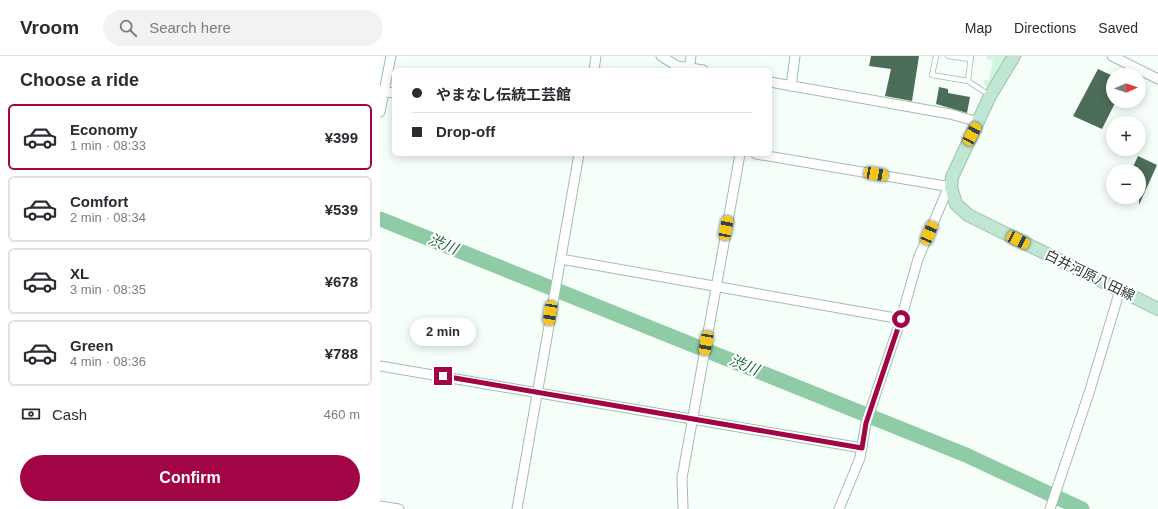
<!DOCTYPE html>
<meta charset="utf-8">
<style>
:root{--surface:#fff;--page:#f2f2f3;--text:#2b2b33;--muted:#7c7c81;--line:#e1e1e2;--accent:#a10546}
body{margin:0;font-family:Helvetica,"Noto Sans JP",sans-serif;background:var(--page);color:var(--text);height:100vh;display:flex;flex-direction:column;font-size:15px;white-space:nowrap}
*{box-sizing:border-box;margin:0}
p{font-size:13px;color:var(--muted)}
.icon{flex:none;width:22px;height:22px;fill:none;stroke:currentColor;stroke-width:2;stroke-linecap:round;stroke-linejoin:round}
.map{position:relative;flex:1;overflow:hidden}
.sheet{display:flex;flex-direction:column;background:var(--surface);width:380px}
.sheet>*{flex:none}
.top-card{position:absolute;left:12px;top:12px;width:380px;height:88px;border-radius:6px;box-shadow:0 2px 10px #0003;display:grid;align-content:center;height:88px;padding:0 20px;background:var(--surface)}
.needle{width:26px;rotate:88deg}
.fabs{position:absolute;left:726px;top:12px;display:grid;gap:8px}
.fabs a{display:grid;place-items:center;width:40px;height:40px;border-radius:50%;background:var(--surface);box-shadow:0 2px 10px #0003;font-size:20px}
.end{position:absolute;width:18px;height:18px;margin:-9px;border:5px solid #a10546;background:#fff;box-shadow:0 0 0 2px #fff}
.from{border-radius:50%}
.bubble{position:absolute;height:28px;border-radius:14px;background:var(--surface);box-shadow:0 2px 10px #0003;font-size:13px;font-weight:600;line-height:28px;text-align:center}
.car{position:absolute;width:12px;height:24px;margin:-12px -6px;border-radius:5px;box-shadow:0 0 3px 1px #0007;background:linear-gradient(#f5c518 24%,#345 0 40%,#f5c518 0 76%,#345 0 86%,#f5c518 0)}
.top-card b{display:flex;align-items:center;gap:14px;height:38px;font-size:15px}
.top-card b+b{border-top:1px solid var(--line)}
.top-card i{width:10px;height:10px;background:var(--text)}
ul{padding:0;list-style:none}
li{display:flex;align-items:center;gap:12px;height:66px;margin:0 8px 6px;padding:0 12px;border:2px solid var(--line);border-radius:6px}
li div{flex:1}
li b{display:block;font-size:15px}
li em{font-style:normal;font-weight:600}
li.current{border-color:var(--accent)}
li>.icon{width:36px;height:36px;stroke-width:1.5}
h2{padding:0 20px;font-size:18px;line-height:48px}
.pay{display:flex;align-items:center;gap:10px;height:44px;padding:0 20px;font-size:15px}
.pay p{margin-inline-start:auto}
.primary-button{display:flex;gap:8px;margin-top:auto;padding:8px 20px}
.primary-button a{flex:1;height:46px;border-radius:24px;background:var(--accent);color:#fff;font-size:16px;font-weight:600;line-height:46px;text-align:center}
header{display:flex;align-items:center;gap:24px;box-sizing:border-box;height:56px;padding:0 20px;background:var(--surface);border-bottom:1px solid var(--line)}
header strong{font-size:19px}
nav{display:flex;gap:22px;margin-inline-start:auto;font-size:14px}
.search{width:280px;height:36px;background:var(--page);display:flex;align-items:center;gap:10px;box-sizing:border-box;padding:0 14px;border-radius:22px;color:var(--muted);font-size:15px}
main{display:flex;flex:1;min-height:0}
.map>svg:first-child{display:block}
.green{fill:#cdf7dc}
.lines{fill:none;stroke-linecap:round;stroke-linejoin:round}
.river{stroke:#8fcca6;stroke-width:15}
.building{fill:#4c6d58}
.service-casing{stroke:#9dc1aa;stroke-width:6}
.minor-casing{stroke:#9dc1aa;stroke-width:11}
.secondary-casing{stroke:#9dc1aa;stroke-width:14}
.service{stroke:#fff;stroke-width:4.5}
.minor{stroke:#fff;stroke-width:9}
.secondary{stroke:#c1e6d4;stroke-width:12}
.route{stroke:#a10546;stroke-width:5}
.labels{text-anchor:middle;stroke-width:4;stroke-linejoin:round;paint-order:stroke}
.street-label{font-size:14px;fill:#2d3b32;stroke:#fff}
.water-label{font-size:15px;font-style:italic;fill:#216642;stroke:#fff}
</style>
<header>
<strong>Vroom</strong>
<div class="search"><svg class="icon" aria-label="search" viewBox="0 0 24 24"><circle cx="10" cy="10" r="6"/><path d="M15 15l6 6"/></svg>Search here</div>
<nav><a>Map</a><a>Directions</a><a>Saved</a></nav>
</header>
<main>
<section class="sheet">
<h2>Choose a ride</h2>
<ul>
<li class="current"><svg class="icon" aria-label="car" viewBox="0 0 24 24"><path d="M5 17H2v-5l4-1 3-4h7l3 4 3 1v5h-3M9 17h6M6 11h13"/><circle cx="7" cy="17" r="2"/><circle cx="17" cy="17" r="2"/></svg><div><b>Economy</b><p>1 min · 08:33</p></div><em>¥399</em></li>
<li><svg class="icon" aria-label="car" viewBox="0 0 24 24"><path d="M5 17H2v-5l4-1 3-4h7l3 4 3 1v5h-3M9 17h6M6 11h13"/><circle cx="7" cy="17" r="2"/><circle cx="17" cy="17" r="2"/></svg><div><b>Comfort</b><p>2 min · 08:34</p></div><em>¥539</em></li>
<li><svg class="icon" aria-label="car" viewBox="0 0 24 24"><path d="M5 17H2v-5l4-1 3-4h7l3 4 3 1v5h-3M9 17h6M6 11h13"/><circle cx="7" cy="17" r="2"/><circle cx="17" cy="17" r="2"/></svg><div><b>XL</b><p>3 min · 08:35</p></div><em>¥678</em></li>
<li><svg class="icon" aria-label="car" viewBox="0 0 24 24"><path d="M5 17H2v-5l4-1 3-4h7l3 4 3 1v5h-3M9 17h6M6 11h13"/><circle cx="7" cy="17" r="2"/><circle cx="17" cy="17" r="2"/></svg><div><b>Green</b><p>4 min · 08:36</p></div><em>¥788</em></li>
</ul>
<div class="pay"><svg class="icon" aria-label="cash" viewBox="0 0 24 24"><path d="M3 7h18v10H3z"/><circle cx="12" cy="12" r="2"/></svg>Cash<p>460 m</p></div>
<div class="primary-button"><a>Confirm</a></div>
</section>
<div class="map">
<svg width="778" height="453" viewBox="0 0 778 453">
<rect width="100%" height="100%" fill="#f6fef9"/>
<polygon class="green" points="607,0 629,0 610,32 604,28 604,24 609,24 613,4 607,3"/>
<g class="lines">
<polyline class="river" points="0,163 586,399 702,453"/>
</g>
<g class="building">
<polygon points="491,0 539,0 532,45 505,40 511,13 489,10"/>
<polygon points="718,13 733,20 733,45 736,45 722,73 693,60"/>
<polygon points="559,31 568,33 568,37 590,41 587,57 556,48"/>
<polygon points="758,100 777,109 759,149 759,115 751,115"/>
</g>
<g class="lines">
<g class="service-casing">
<g id="service">
<polyline points="556,0 552,19 588,25 609,39"/>
<polyline points="568,0 591,3"/>
<polyline points="588,25 591,0"/>
</g>
</g>
<g class="minor-casing">
<g id="minor">
<polyline points="281,0 297,10 323,14"/>
<polyline points="732,0 778,23"/>
<polyline points="309,12 311,0"/>
<polyline points="214,14 216,0"/>
<polyline points="390,26 570,58 599,66"/>
<polyline points="411,30 415,0"/>
<polyline points="0,35 14,37"/>
<polyline points="0,56 11,0"/>
<polyline points="376,98 571,131 566,137 538,203 521,263 486,367 480,402 459,453"/>
<polyline points="181,203 521,263"/>
<polyline points="0,310 482,392"/>
<polyline points="0,450 19,453"/>
<polyline points="137,453 199,98"/>
<polyline points="303,453 302,422 360,98"/>
<polyline points="670,453 709,337 740,234"/>
</g>
</g>
<g class="secondary-casing">
<polyline id="secondary" points="634,0 610,40 572,121 571,131 576,148 588,159 778,253"/>
</g>
<use href="#service" class="service"/>
<use href="#minor" class="minor"/>
<use href="#secondary" class="secondary"/>
</g>
<g class="lines">
<polyline class="route" points="63,320 482,392 486,367 521,263"/>
</g>
<g class="labels">
<g class="street-label">
<text transform="translate(710 219) rotate(26)" y="5">白井河原八田線</text>
</g>
<g class="water-label">
<text transform="translate(63 188) rotate(22)" y="5">渋川</text>
<text transform="translate(364 309) rotate(22)" y="5">渋川</text>
</g>
</g>
</svg>
<div class="fabs">
<a><svg class="needle" viewBox="-14 -14 28 28"><path d="M0-13l5 13h-10z" fill="#e53935"/><path d="M0 13l5-13h-10z" fill="#7c7c81"/></svg></a>
<a>+</a>
<a>−</a>
</div>
<i class="end from" style="left:521px;top:263px"></i>
<i class="end" style="left:63px;top:320px"></i>
<div class="bubble" style="left:30px;top:262px;width:66px">2 min</div>
<i class="car" style="left:592px;top:78px;rotate:28deg"></i>
<i class="car" style="left:496px;top:118px;rotate:100deg"></i>
<i class="car" style="left:346px;top:172px;rotate:11deg"></i>
<i class="car" style="left:549px;top:177px;rotate:23deg"></i>
<i class="car" style="left:638px;top:184px;rotate:116deg"></i>
<i class="car" style="left:170px;top:257px;rotate:189deg"></i>
<i class="car" style="left:326px;top:287px;rotate:190deg"></i>
<div class="top-card">
<b><i class="from"></i>やまなし伝統工芸館</b>
<b><i></i>Drop-off</b>
</div>
</div>
</main>
